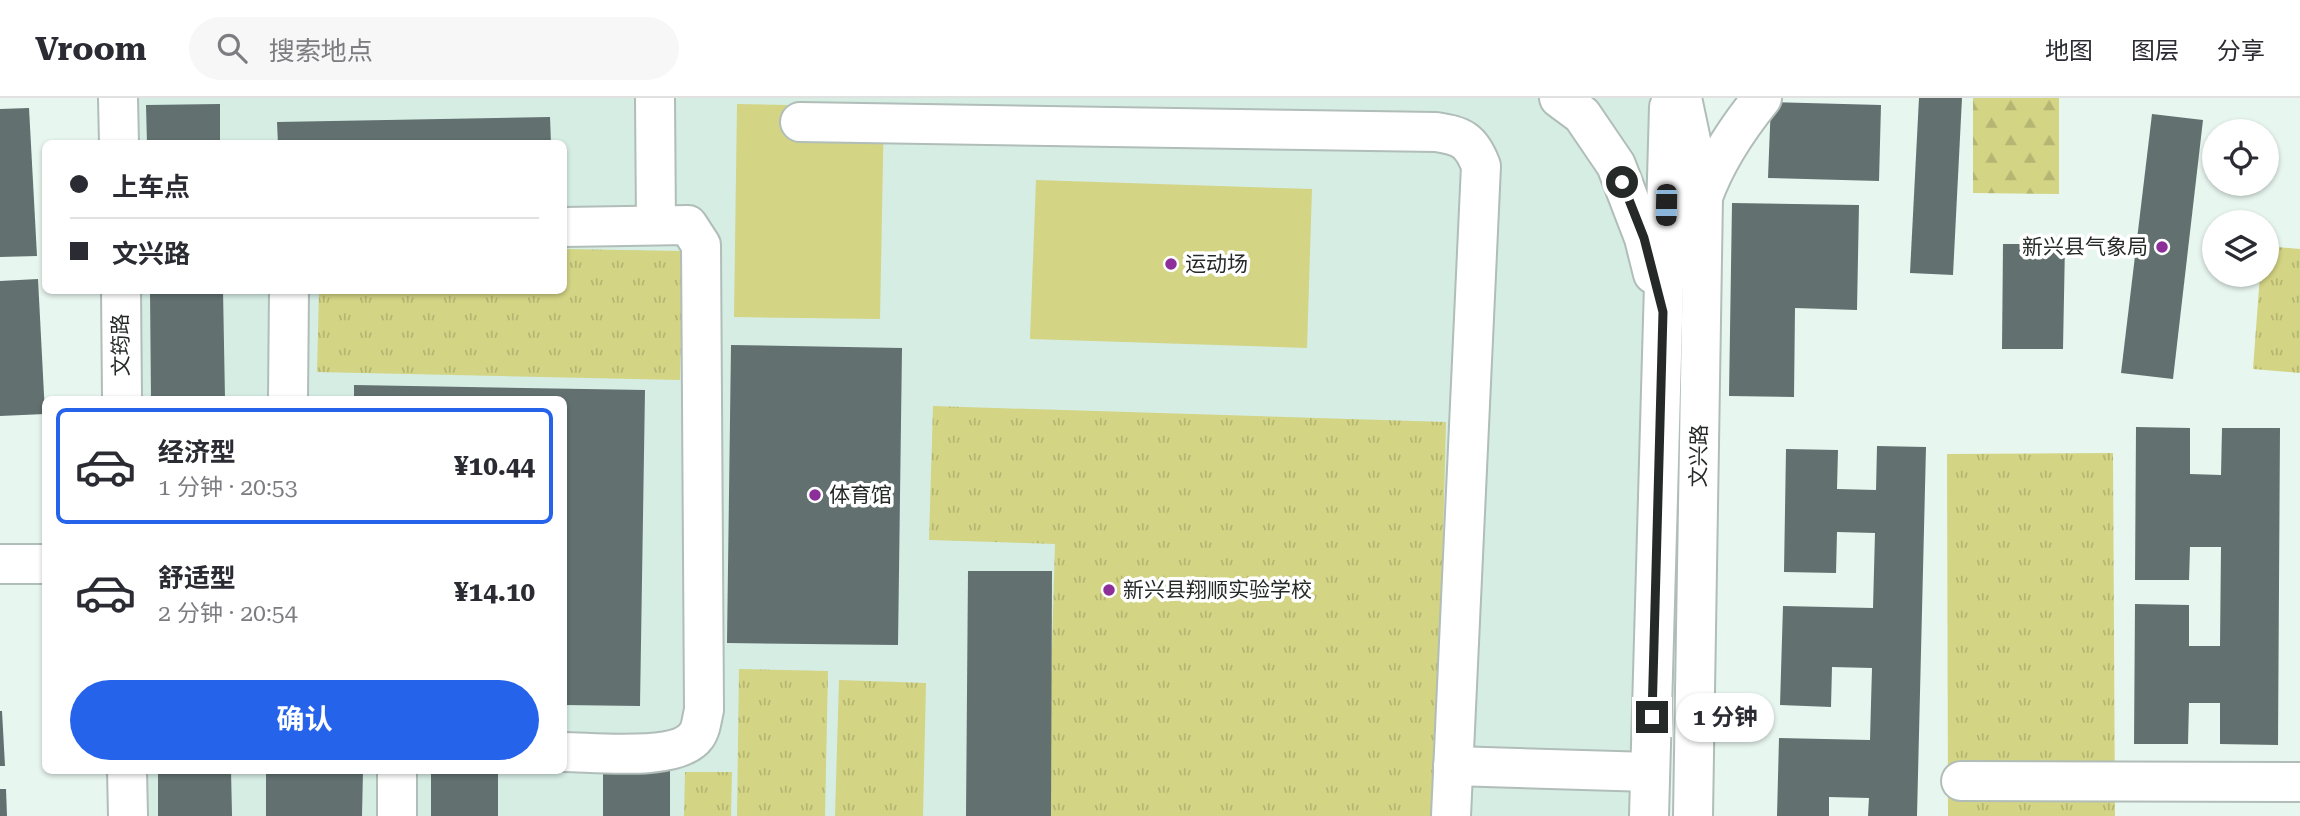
<!DOCTYPE html>
<html lang="zh">
<meta charset="utf-8">
<style>
:root{--surface:#fff;--page:#f7f7f7;--text:#2b2b33;--muted:#7c7c81;--line:#e1e1e2;--accent:#2563eb}
body{margin:0;font-family:"Roboto Serif","Noto Sans SC",serif;background:var(--page);color:var(--text);height:100vh;display:flex;flex-direction:column;font-size:26px;white-space:nowrap}
*{box-sizing:border-box;margin:0}
p{font-size:23px;color:var(--muted)}
.icon{flex:none;width:38px;height:38px;fill:none;stroke:currentColor;stroke-width:2;stroke-linecap:round;stroke-linejoin:round}
.map{position:relative;flex:1;overflow:hidden}
.sheet{position:absolute;left:42px;top:298px;width:525px;height:378px;display:flex;flex-direction:column;background:var(--surface);border-radius:10px;box-shadow:0 2px 5px #0004}
.sheet>*{flex:none}
.guide{position:absolute;left:42px;top:42px;width:525px;height:154px;border-radius:10px;box-shadow:0 2px 5px #0004;display:grid;align-content:center;height:154px;padding:0 28px;background:var(--surface)}
.buttons{position:absolute;left:2202px;top:21px;display:grid;gap:14px}
.buttons a{display:grid;place-items:center;width:77px;height:77px;border-radius:50%;background:var(--surface);box-shadow:0 2px 5px #0004;font-size:35px}
.end{position:absolute;width:32px;height:32px;margin:-16px;border:9px solid #252a28;background:#fff;box-shadow:0 0 0 4px #fff}
.from{border-radius:50%}
.bubble{position:absolute;height:49px;border-radius:24px;background:var(--surface);box-shadow:0 2px 5px #0004;font-size:23px;font-weight:700;line-height:49px;text-align:center}
.car{position:absolute;width:21px;height:42px;margin:-21px -10px;border-radius:9px;box-shadow:0 0 5px 2px #0007;background:linear-gradient(#222 24%,#8ab4d8 0 40%,#222 0 76%,#8ab4d8 0 86%,#222 0)}
.guide b{display:flex;align-items:center;gap:24px;height:66px;font-size:26px}
.guide b+b{border-top:2px solid var(--line)}
.guide i{width:18px;height:18px;background:var(--text)}
ul{padding:12px 0 0;list-style:none}
li{display:flex;align-items:center;gap:21px;height:116px;margin:0 14px 10px;padding:0 14px;border:4px solid transparent;border-radius:10px}
li div{flex:1}
li b{display:block;font-size:26px}
li em{font-style:normal;font-weight:700}
li.on{border-color:var(--accent)}
li>.icon{width:63px;height:63px;stroke-width:1.5}
.button{display:flex;gap:14px;margin-top:auto;padding:14px 28px}
.button a{flex:1;height:80px;border-radius:42px;background:var(--accent);color:#fff;font-size:28px;font-weight:700;line-height:80px;text-align:center}
header{display:flex;align-items:center;gap:42px;box-sizing:border-box;height:98px;padding:0 35px;background:var(--surface);border-bottom:2px solid var(--line)}
header strong{font-size:33px}
nav{display:flex;gap:38px;margin-inline-start:auto;font-size:24px}
.search{width:490px;height:63px;background:var(--page);display:flex;align-items:center;gap:18px;box-sizing:border-box;padding:0 24px;border-radius:38px;color:var(--muted);font-size:26px}
.map>svg:first-child{display:block}
.built{fill:#d6ede4}
.grass{fill:url(#grass-tufts)}
.forest{fill:url(#forest-firs)}
.garden{fill:#d3d484}
.building{fill:#627070}
.lines{fill:none;stroke-linecap:round;stroke-linejoin:round}
.minor-casing{stroke:#b0bdb8;stroke-width:42}
.minor{stroke:#fff;stroke-width:38}
.route{stroke:#252a28;stroke-width:9}
.poi-dot{fill:#8c2f99;stroke:#fff;stroke-width:2.5}
.labels{text-anchor:middle;stroke-width:7;stroke-linejoin:round;paint-order:stroke}
.poi-label{font-size:21px;fill:#252a28;stroke:#fff;text-anchor:start}
.street-label{font-size:21px;fill:#252a28;stroke:#fff}
</style>
<header>
<strong>Vroom</strong>
<div class="search"><svg class="icon" aria-label="search" viewBox="0 0 24 24"><circle cx="10" cy="10" r="6"/><path d="M15 15l6 6"/></svg>搜索地点</div>
<nav><a>地图</a><a>图层</a><a>分享</a></nav>
</header>
<div class="map">
<svg width="2300" height="718" viewBox="0 0 2300 718">
<defs>
<pattern id="grass-tufts" width="24" height="20" patternUnits="userSpaceOnUse" patternTransform="scale(1.75)"><rect width="24" height="20" fill="#d3d484"/><path d="M3 7l-1-3M5 7V3M7 7l1-3M15 17l-1-3M17 17v-4M19 17l1-3" fill="none" stroke="#b5b672"/></pattern>
<pattern id="forest-firs" width="22" height="20" patternUnits="userSpaceOnUse" patternTransform="scale(1.75)"><rect width="22" height="20" fill="#d3d484"/><path d="M5 1l3.5 6h-7zM16 11l3.5 6h-7z" fill="#b5b672"/></pattern>
</defs>
<rect width="100%" height="100%" fill="#e8f6f0"/>
<polygon class="built" points="118,0 1669,0 1649,718 128,718 127,672 564,672 564,301 122,301 121,193 564,192 564,46 119,45"/>
<g class="grass">
<polygon points="2266,148 2300,151 2300,275 2253,271 2260,177 2266,177"/>
<polygon points="564,151 683,153 680,282 317,274 319,193 564,192"/>
<polygon points="933,308 1446,324 1436,718 1047,718 1055,446 929,442"/>
<polygon points="2113,355 2115,718 1948,718 1947,356"/>
<polygon points="739,571 828,573 825,718 737,718"/>
<polygon points="839,582 926,585 923,718 835,718"/>
<polygon points="685,674 732,674 731,718 684,718"/>
</g>
<polygon class="forest" points="1973,0 2059,0 2059,96 1973,95"/>
<g class="garden">
<polygon points="737,6 884,9 880,221 734,219"/>
<polygon points="1036,82 1312,91 1307,250 1030,241"/>
</g>
<g class="building">
<polygon points="1919,0 1962,0 1953,177 1910,175"/>
<polygon points="1771,4 1881,7 1879,83 1768,80"/>
<polygon points="220,6 220,46 147,46 146,7"/>
<polygon points="29,10 37,158 0,159 0,11"/>
<polygon points="2152,16 2203,22 2173,281 2121,275"/>
<polygon points="550,19 551,46 278,46 277,24"/>
<polygon points="1732,105 1859,107 1857,212 1795,210 1794,299 1729,298"/>
<polygon points="2003,146 2065,146 2063,251 2002,251"/>
<polygon points="38,181 45,316 0,318 0,183"/>
<polygon points="150,192 223,192 225,301 151,301"/>
<polygon points="731,247 902,250 898,547 727,545"/>
<polygon points="354,287 645,292 640,608 564,607 564,301 354,301"/>
<polygon points="2136,329 2190,330 2190,376 2221,377 2222,330 2280,330 2278,647 2220,646 2220,605 2189,605 2188,646 2134,646 2135,506 2189,507 2189,548 2220,548 2221,449 2190,449 2189,482 2135,482"/>
<polygon points="1877,348 1926,349 1917,718 1868,718 1869,700 1829,699 1829,718 1777,718 1779,640 1870,642 1872,570 1832,569 1831,609 1780,607 1783,508 1873,510 1875,435 1837,434 1836,475 1784,474 1786,351 1838,352 1837,391 1876,392"/>
<polygon points="968,473 1052,473 1051,718 966,718"/>
<polygon points="0,613 2,613 5,668 0,668"/>
<rect x="603" y="665" width="67" height="53"/>
<polygon points="158,672 231,672 232,718 158,718"/>
<polygon points="266,672 363,672 362,718 266,718"/>
<rect x="431" y="672" width="67" height="46"/>
<polygon points="0,691 6,691 7,718 0,718"/>
</g>
<g class="lines">
<g class="minor-casing">
<g id="minor">
<polyline points="118,0 119,46"/>
<polyline points="655,0 656,127"/>
<polyline points="1559,0 1582,17 1616,67 1644,140 1653,176"/>
<polyline points="1682,0 1703,99 1693,718"/>
<path d="M800,24L1436,34C1462,38 1471,42 1481,68L1451,718"/>
<path d="M1703,99C1716,62 1737,31 1762,0"/>
<path d="M564,129L688,127L701,147L704,612C702,620 701,632 696,638C678,664 594,654 564,654"/>
<polyline points="121,192 122,301"/>
<polyline points="288,301 289,192"/>
<polyline points="0,466 46,466"/>
<polyline points="1453,668 1650,674"/>
<polyline points="127,672 128,718"/>
<polyline points="1961,683 2300,684"/>
<polyline points="397,718 397,672"/>
<polyline points="1649,718 1669,9"/>
</g>
</g>
<use href="#minor" class="minor"/>
</g>
<g class="lines">
<polyline class="route" points="1622,84 1644,140 1663,214 1652,619"/>
</g>
<g class="poi-dot">
<circle cx="2162" cy="149" r="7"/>
<circle cx="1171" cy="166" r="7"/>
<circle cx="815" cy="397" r="7"/>
<circle cx="1109" cy="492" r="7"/>
</g>
<g class="labels">
<g class="poi-label">
<text x="2148" y="156" text-anchor="end">新兴县气象局</text>
<text x="1185" y="173">运动场</text>
<text x="829" y="404">体育馆</text>
<text x="1123" y="499">新兴县翔顺实验学校</text>
</g>
<g class="street-label">
<text transform="translate(121 247) rotate(-91)" y="7">文筠路</text>
<text transform="translate(1699 358) rotate(-89)" y="7">文兴路</text>
</g>
</g>
</svg>
<div class="buttons">
<a><svg class="icon" aria-label="locate" viewBox="0 0 24 24"><circle cx="12" cy="12" r="6"/><path d="M12 2v4M12 18v4M2 12h4M18 12h4"/></svg></a>
<a><svg class="icon" aria-label="layers" viewBox="0 0 24 24"><path d="M12 4l9 5-9 5-9-5zM3 14l9 5 9-5"/></svg></a>
</div>
<i class="end from" style="left:1622px;top:84px"></i>
<i class="end" style="left:1652px;top:619px"></i>
<div class="bubble" style="left:1676px;top:595px;width:98px">1 分钟</div>
<i class="car" style="left:1666px;top:107px;rotate:181deg"></i>
<div class="guide">
<b><i class="from"></i>上车点</b>
<b><i></i>文兴路</b>
</div>
<section class="sheet">
<ul>
<li class="on"><svg class="icon" aria-label="car" viewBox="0 0 24 24"><path d="M5 17H2v-5l4-1 3-4h7l3 4 3 1v5h-3M9 17h6M6 11h13"/><circle cx="7" cy="17" r="2"/><circle cx="17" cy="17" r="2"/></svg><div><b>经济型</b><p>1 分钟 · 20:53</p></div><em>¥10.44</em></li>
<li><svg class="icon" aria-label="car" viewBox="0 0 24 24"><path d="M5 17H2v-5l4-1 3-4h7l3 4 3 1v5h-3M9 17h6M6 11h13"/><circle cx="7" cy="17" r="2"/><circle cx="17" cy="17" r="2"/></svg><div><b>舒适型</b><p>2 分钟 · 20:54</p></div><em>¥14.10</em></li>
</ul>
<div class="button"><a>确认</a></div>
</section>
</div>
